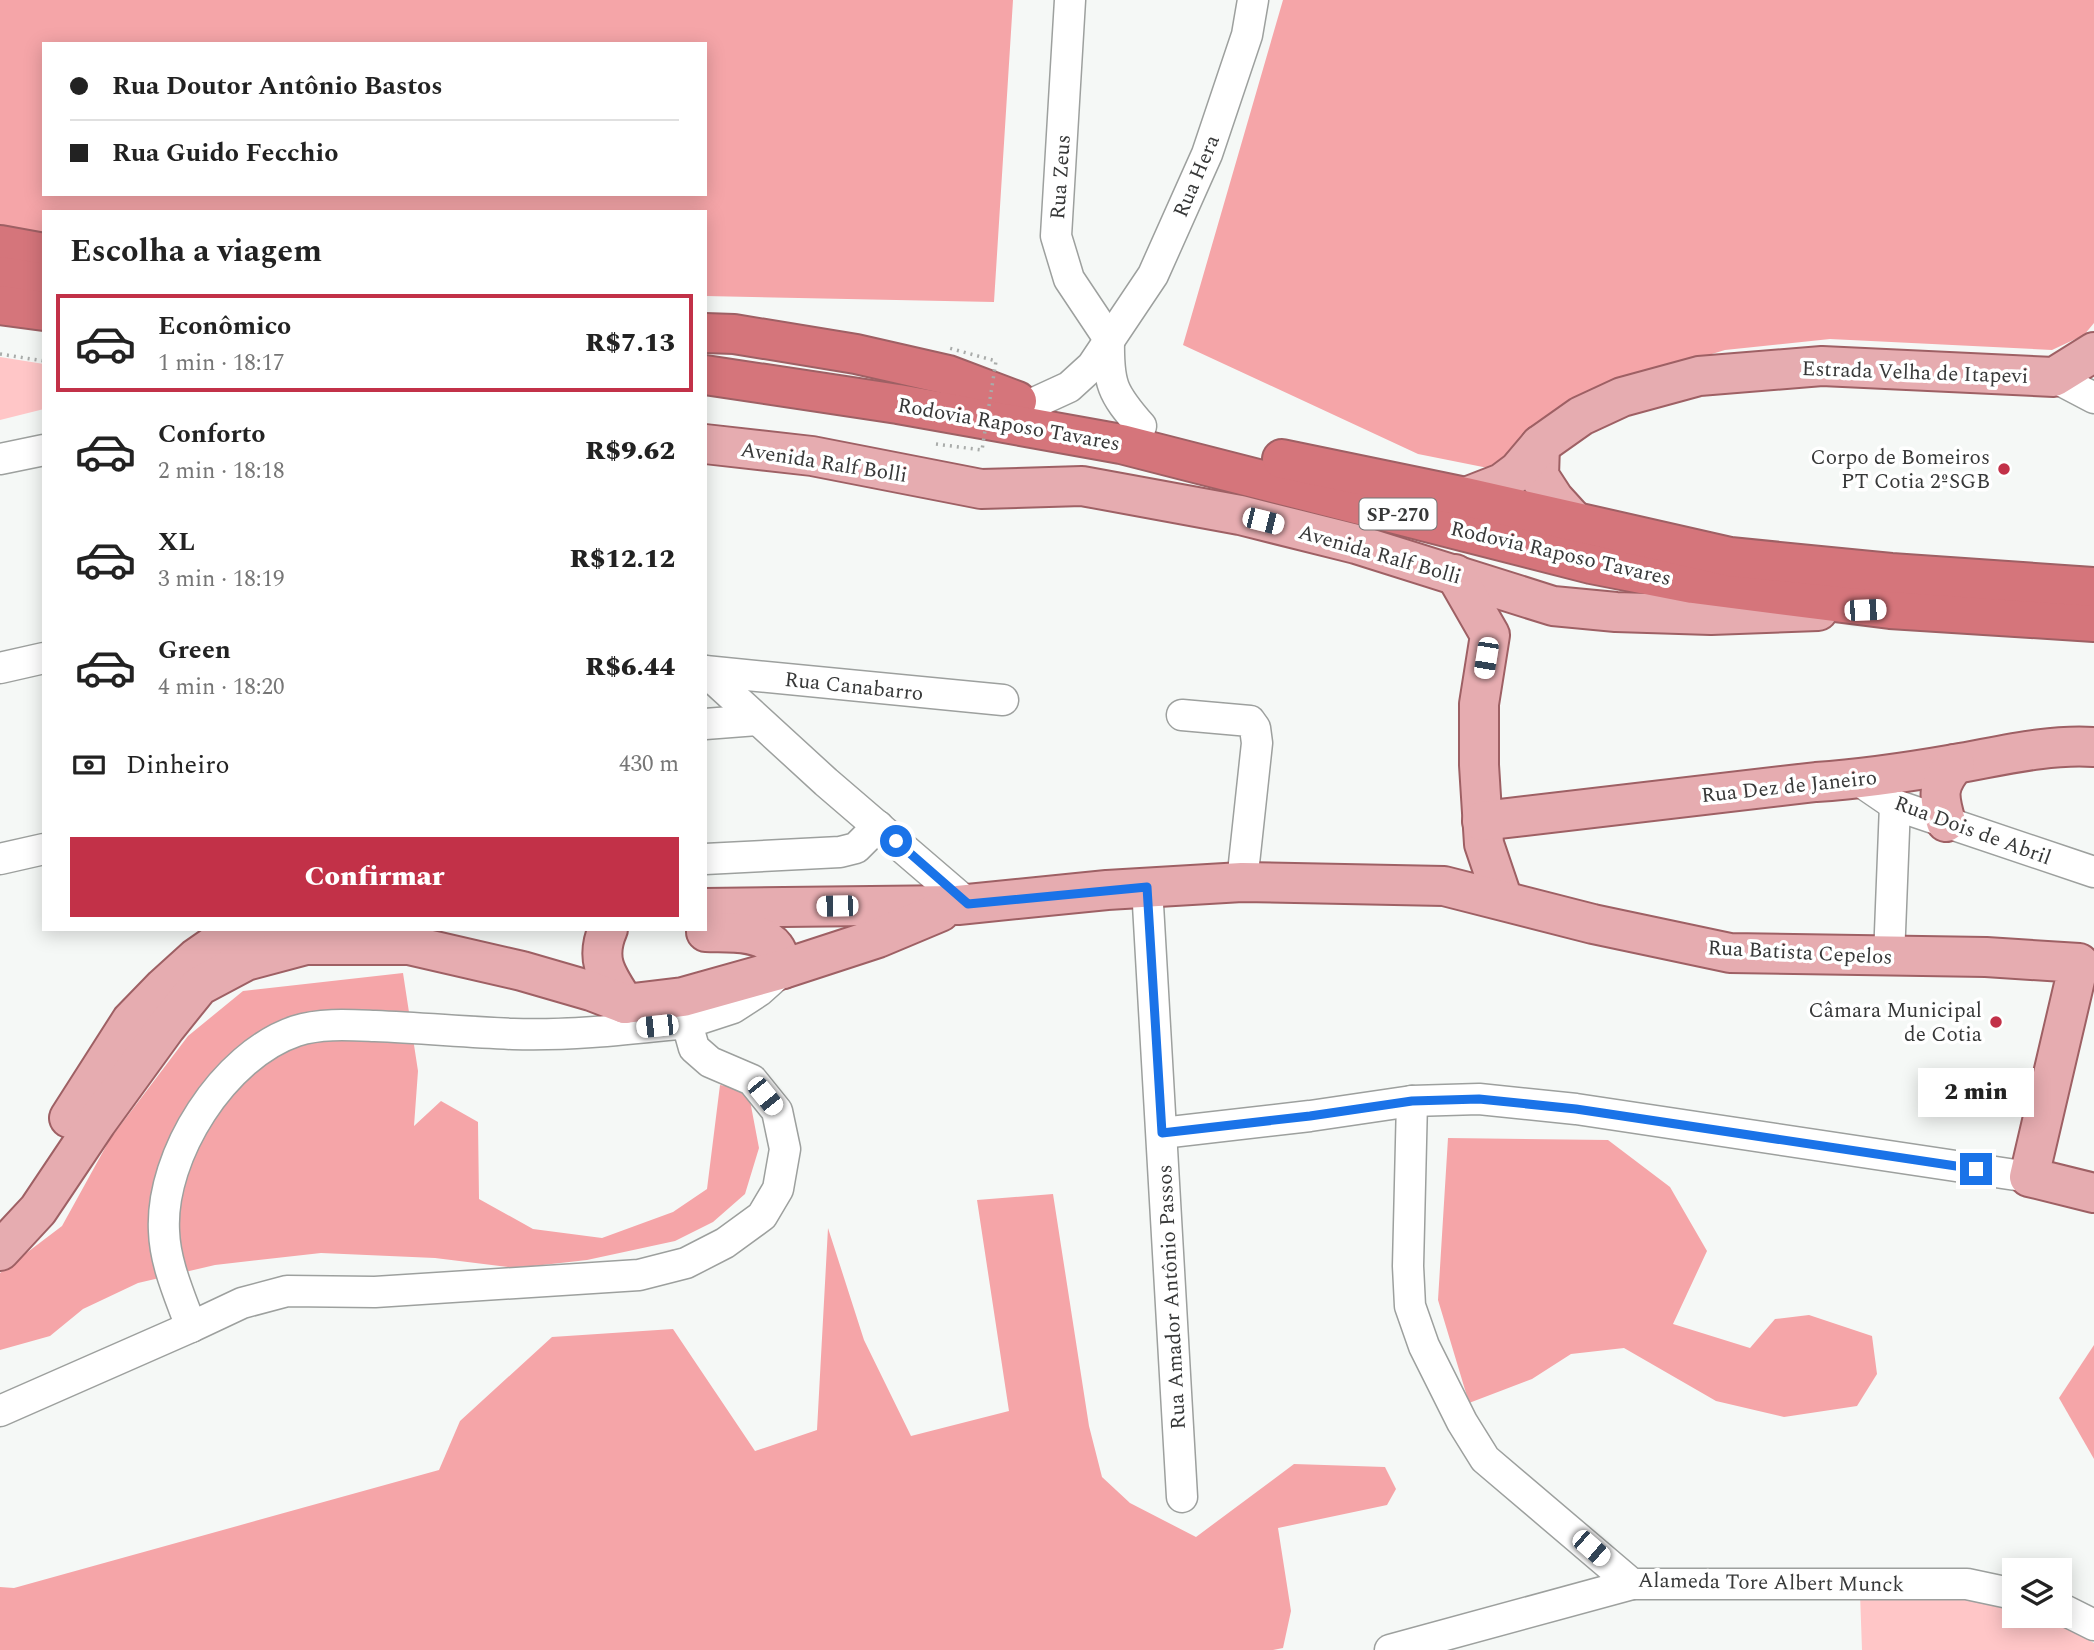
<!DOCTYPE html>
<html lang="pt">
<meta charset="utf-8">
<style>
:root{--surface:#fff;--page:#f2f2f2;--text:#222;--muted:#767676;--line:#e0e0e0;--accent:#c23148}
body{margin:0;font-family:Spectral,serif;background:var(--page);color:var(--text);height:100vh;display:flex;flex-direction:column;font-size:26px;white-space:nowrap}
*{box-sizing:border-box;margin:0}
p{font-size:23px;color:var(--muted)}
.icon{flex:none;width:38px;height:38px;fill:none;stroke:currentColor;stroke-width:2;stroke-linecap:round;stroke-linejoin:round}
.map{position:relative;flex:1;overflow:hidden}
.drawer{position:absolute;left:42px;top:210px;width:665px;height:721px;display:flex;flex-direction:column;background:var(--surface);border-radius:0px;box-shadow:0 4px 18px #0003}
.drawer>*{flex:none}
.guide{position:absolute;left:42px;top:42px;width:665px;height:154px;border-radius:0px;box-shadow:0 4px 18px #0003;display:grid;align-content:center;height:154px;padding:0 28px;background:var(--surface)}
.controls{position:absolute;left:2002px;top:1558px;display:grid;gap:14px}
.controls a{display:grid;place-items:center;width:70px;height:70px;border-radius:0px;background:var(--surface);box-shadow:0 4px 18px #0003;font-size:35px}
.end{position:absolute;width:32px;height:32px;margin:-16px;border:9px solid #1a73e8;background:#fff;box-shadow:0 0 0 4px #fff}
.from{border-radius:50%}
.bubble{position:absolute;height:49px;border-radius:0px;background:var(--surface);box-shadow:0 4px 18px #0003;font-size:23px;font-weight:800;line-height:49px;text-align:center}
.car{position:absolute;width:21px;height:42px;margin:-21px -10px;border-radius:9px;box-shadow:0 0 5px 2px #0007;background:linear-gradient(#fff 24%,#345 0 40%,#fff 0 76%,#345 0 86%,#fff 0)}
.guide b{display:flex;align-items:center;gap:24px;height:66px;font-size:26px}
.guide b+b{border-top:2px solid var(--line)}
.guide i{width:18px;height:18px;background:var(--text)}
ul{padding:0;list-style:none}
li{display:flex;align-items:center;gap:21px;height:98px;margin:0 14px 10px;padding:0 14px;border:4px solid transparent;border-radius:0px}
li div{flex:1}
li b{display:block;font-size:26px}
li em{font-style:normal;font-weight:800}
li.active{border-color:var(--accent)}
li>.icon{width:63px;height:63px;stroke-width:1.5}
h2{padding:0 28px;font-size:32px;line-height:84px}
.pay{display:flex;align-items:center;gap:18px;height:77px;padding:0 28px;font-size:26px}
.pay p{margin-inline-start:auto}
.action{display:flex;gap:14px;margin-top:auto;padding:14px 28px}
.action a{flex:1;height:80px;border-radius:0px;background:var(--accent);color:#fff;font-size:28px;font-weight:800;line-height:80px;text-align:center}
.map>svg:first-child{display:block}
.green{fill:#ffc6c7}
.forest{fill:#f5a5a8;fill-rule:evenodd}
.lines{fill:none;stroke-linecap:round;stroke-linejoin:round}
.minor-casing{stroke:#9da09e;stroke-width:33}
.major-casing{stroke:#9e6064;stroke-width:42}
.highway-casing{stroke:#9e6064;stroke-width:42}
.path{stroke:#a9acaa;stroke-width:3.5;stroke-dasharray:2 5;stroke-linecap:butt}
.minor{stroke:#fff;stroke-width:30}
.major{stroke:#e6acb0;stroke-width:38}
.highway{stroke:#d5757b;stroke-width:38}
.path-bridge{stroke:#a9acaa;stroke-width:3.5;stroke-dasharray:2 5;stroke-linecap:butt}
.route{stroke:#1a73e8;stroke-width:9}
.poi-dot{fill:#c23148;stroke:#fff;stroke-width:2.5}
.labels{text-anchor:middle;stroke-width:7;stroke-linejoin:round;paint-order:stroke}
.shield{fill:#fff;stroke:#737474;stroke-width:2}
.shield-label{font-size:19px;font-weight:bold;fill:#373838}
.street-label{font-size:21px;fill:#373838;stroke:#fff}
.poi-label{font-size:21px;fill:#373838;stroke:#fff;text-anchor:end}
</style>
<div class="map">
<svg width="2094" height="1650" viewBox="0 0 2094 1650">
<rect width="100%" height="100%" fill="#f5f8f6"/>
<g class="green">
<polygon points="0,357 44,364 44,409 0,420"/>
<path d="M1967,1592L2014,1608V1615C2044,1615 2068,1628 2094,1643V1650H1862L1860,1593Z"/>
</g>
<g class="forest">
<path d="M0,0H1013L994,302L705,296V212H44V241L0,229ZM44,44H705V194H44Z"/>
<polygon points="1283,0 2094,0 2094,323 2084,335 2052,350 1830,339 1725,350 1659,370 1498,470 1418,454 1183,345"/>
<polygon points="403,973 418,1071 414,1126 441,1101 478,1122 479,1199 533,1229 602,1238 673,1212 707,1189 720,1085 748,1090 759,1148 745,1194 713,1222 675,1241 587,1260 516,1268 435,1258 321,1253 215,1265 138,1283 83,1309 50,1336 0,1350 0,1273 62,1226 110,1139 188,1036 243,991"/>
<polygon points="1448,1138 1608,1140 1670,1187 1707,1251 1673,1324 1750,1348 1775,1319 1809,1315 1872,1336 1877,1374 1857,1406 1784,1417 1716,1401 1624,1348 1571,1354 1532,1379 1469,1403 1438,1300"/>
<polygon points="1053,1194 1089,1426 1102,1477 1130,1503 1196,1537 1294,1464 1385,1467 1396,1489 1387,1505 1278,1528 1291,1611 1283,1648 1273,1650 0,1650 0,1587 14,1588 439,1470 460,1421 552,1337 673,1329 755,1451 817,1430 828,1228 864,1340 911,1436 1009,1411 977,1200"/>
<polygon points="2094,1345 2094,1459 2059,1398"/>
</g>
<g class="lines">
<g class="minor-casing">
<g id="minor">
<polyline points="1070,0 1056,236 1069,279 1109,339"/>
<path d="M1109,339C1108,384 1112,393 1141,426"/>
<polyline points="2054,377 2094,398"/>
<polyline points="1032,404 1069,387 1092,366 1153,275 1207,154 1247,35 1253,0"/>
<polyline points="0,459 44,450"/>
<polyline points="0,668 44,658"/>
<polyline points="705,671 826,782 968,904"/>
<polyline points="705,671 1003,700"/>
<polyline points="1182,715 1250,721 1255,728 1257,743 1242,882"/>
<polyline points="705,724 757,720"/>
<polyline points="1857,779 1895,805 2094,872"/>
<polyline points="0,859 44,849"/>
<polyline points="705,859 840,852 856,848 878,826"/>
<polyline points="1147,887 1182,1497"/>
<polyline points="1889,957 1895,805"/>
<polyline points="1412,1101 1408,1266 1410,1306 1424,1346 1462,1422 1485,1459 1632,1584 1967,1584 2014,1594"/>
<polyline points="1162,1133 1310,1116 1412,1101 1479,1099 1576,1109 2029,1177"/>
<path d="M191,1327C180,1296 165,1264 164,1231C160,1155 224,1055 296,1031C321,1023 350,1025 375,1026C421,1028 467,1032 513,1034C571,1036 629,1029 687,1023"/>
<polyline points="0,1411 191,1327 242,1303 287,1291 375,1292 639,1275 686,1263 725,1243 762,1216 778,1189 785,1149 777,1111 752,1080 710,1062 694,1048 687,1023 733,1008 759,991 778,974"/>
<polyline points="2060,1608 2094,1625"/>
<polyline points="1390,1650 1632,1584"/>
</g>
</g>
<g class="major-casing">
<g id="major">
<polyline points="705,444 812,456 981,489 1082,486 1240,515 1356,544 1553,606 1616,612 1711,615 1818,611"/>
<polyline points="1540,445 1539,476 1554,499 1574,521"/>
<polyline points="1466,497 1502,483 1518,471 1540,445 1581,416 1622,397 1699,376 1822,366 2054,377 2094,352"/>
<polyline points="1455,574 1490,635 1479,704 1479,765 1484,844 1503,900"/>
<path d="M1482,821L1816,782C1862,779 1909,772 1955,764C2001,756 2047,744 2094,747"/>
<path d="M1946,822C1938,795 1937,786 1955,764"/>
<polyline points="705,908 958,905 1107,890 1242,882 1444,886 1593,924 1730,953 1986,957 2079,963 2029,1177 2094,1193"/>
<path d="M608,929C594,961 608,977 625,1004"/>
<path d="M706,932C726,933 761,929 775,948C779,953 781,963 783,969"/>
<polyline points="69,1118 131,1021 164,987 196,958 219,942 247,934 276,929"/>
<polyline points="0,1251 38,1210 97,1122 166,1027 199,986 246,961 306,945 409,945 522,971 591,991 625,1004 683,997 783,969 878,938 940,912"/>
</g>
</g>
<g class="highway-casing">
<g id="highway">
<polyline points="0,245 44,253"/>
<polyline points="0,276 44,283"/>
<polyline points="0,305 44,311"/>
<polyline points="705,333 734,334 856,354 948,375 1017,401"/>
<polyline points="705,375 898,404 1121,444 1591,564 1693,584 1890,609 2094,622"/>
<polyline points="1282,459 1466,497 1730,557 1891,573 2094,587"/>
</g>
</g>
<polyline class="path" points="0,354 44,361"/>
<use href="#minor" class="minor"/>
<use href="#major" class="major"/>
<use href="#highway" class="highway"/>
<polyline class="path-bridge" points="936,444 982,450 996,361 949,348"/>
</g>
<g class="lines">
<polyline class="route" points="896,841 968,904 1147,887 1162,1133 1310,1116 1412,1101 1479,1099 1576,1109 1976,1169"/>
</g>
<g class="poi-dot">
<circle cx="2004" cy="469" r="7"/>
<circle cx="1996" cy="1022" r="7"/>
</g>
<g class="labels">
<rect class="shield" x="1359.5" y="498.5" width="77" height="31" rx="5"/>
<g class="shield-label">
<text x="1398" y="521">SP-270</text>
</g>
<g class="street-label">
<text transform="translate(1196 176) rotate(-67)" y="7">Rua Hera</text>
<text transform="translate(1060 177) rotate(-86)" y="7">Rua Zeus</text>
<text transform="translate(1915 372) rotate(2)" y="7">Estrada Velha de Itapevi</text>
<text transform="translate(1009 424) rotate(10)" y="7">Rodovia Raposo Tavares</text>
<text transform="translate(824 462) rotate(9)" y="7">Avenida Ralf Bolli</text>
<text transform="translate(1561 553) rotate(13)" y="7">Rodovia Raposo Tavares</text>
<text transform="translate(1380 554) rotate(16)" y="7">Avenida Ralf Bolli</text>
<text transform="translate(854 686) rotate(6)" y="7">Rua Canabarro</text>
<text transform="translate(1789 786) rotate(-6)" y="7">Rua Dez de Janeiro</text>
<text transform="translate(1973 830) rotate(20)" y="7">Rua Dois de Abril</text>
<text transform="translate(1800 952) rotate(3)" y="7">Rua Batista Cepelos</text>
<text transform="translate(1171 1297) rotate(-93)" y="7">Rua Amador Antônio Passos</text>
<text transform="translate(1771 1582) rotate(1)" y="7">Alameda Tore Albert Munck</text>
</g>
<g class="poi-label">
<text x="1990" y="464">Corpo de Bomeiros<tspan x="1990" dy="24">PT Cotia 2ºSGB</tspan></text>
<text x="1982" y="1017">Câmara Municipal<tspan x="1982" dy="24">de Cotia</tspan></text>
</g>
</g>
</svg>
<div class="controls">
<a><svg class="icon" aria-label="layers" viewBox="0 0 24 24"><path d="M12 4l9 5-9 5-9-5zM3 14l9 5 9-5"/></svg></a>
</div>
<i class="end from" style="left:896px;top:841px"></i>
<i class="end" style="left:1976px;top:1169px"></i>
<div class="bubble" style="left:1918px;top:1068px;width:116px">2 min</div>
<i class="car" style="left:1263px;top:521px;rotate:104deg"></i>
<i class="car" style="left:1865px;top:610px;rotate:88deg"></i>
<i class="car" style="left:1486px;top:658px;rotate:189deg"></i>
<i class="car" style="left:837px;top:906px;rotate:269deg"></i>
<i class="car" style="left:657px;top:1026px;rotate:264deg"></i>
<i class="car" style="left:765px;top:1096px;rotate:141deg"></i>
<i class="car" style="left:1591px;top:1548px;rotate:131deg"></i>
<div class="guide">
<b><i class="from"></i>Rua Doutor Antônio Bastos</b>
<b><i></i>Rua Guido Fecchio</b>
</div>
<section class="drawer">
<h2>Escolha a viagem</h2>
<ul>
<li class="active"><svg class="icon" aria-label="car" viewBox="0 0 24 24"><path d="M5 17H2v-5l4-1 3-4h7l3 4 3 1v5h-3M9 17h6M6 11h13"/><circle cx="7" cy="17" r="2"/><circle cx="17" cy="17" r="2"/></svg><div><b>Econômico</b><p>1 min · 18:17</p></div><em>R$7.13</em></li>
<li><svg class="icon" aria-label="car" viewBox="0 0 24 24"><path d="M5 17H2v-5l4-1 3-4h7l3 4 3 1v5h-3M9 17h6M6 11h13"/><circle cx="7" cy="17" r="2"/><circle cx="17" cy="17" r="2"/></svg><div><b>Conforto</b><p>2 min · 18:18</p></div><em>R$9.62</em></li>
<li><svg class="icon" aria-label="car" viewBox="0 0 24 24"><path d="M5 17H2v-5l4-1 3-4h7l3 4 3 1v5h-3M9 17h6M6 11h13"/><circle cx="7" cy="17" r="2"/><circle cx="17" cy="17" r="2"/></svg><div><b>XL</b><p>3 min · 18:19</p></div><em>R$12.12</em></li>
<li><svg class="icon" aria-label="car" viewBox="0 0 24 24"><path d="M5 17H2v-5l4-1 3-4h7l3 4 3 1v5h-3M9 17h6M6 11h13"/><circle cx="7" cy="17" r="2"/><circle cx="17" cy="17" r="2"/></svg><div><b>Green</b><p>4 min · 18:20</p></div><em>R$6.44</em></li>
</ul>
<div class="pay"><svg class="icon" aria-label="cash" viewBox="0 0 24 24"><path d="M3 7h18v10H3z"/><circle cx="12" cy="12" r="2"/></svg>Dinheiro<p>430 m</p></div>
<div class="action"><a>Confirmar</a></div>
</section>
</div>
